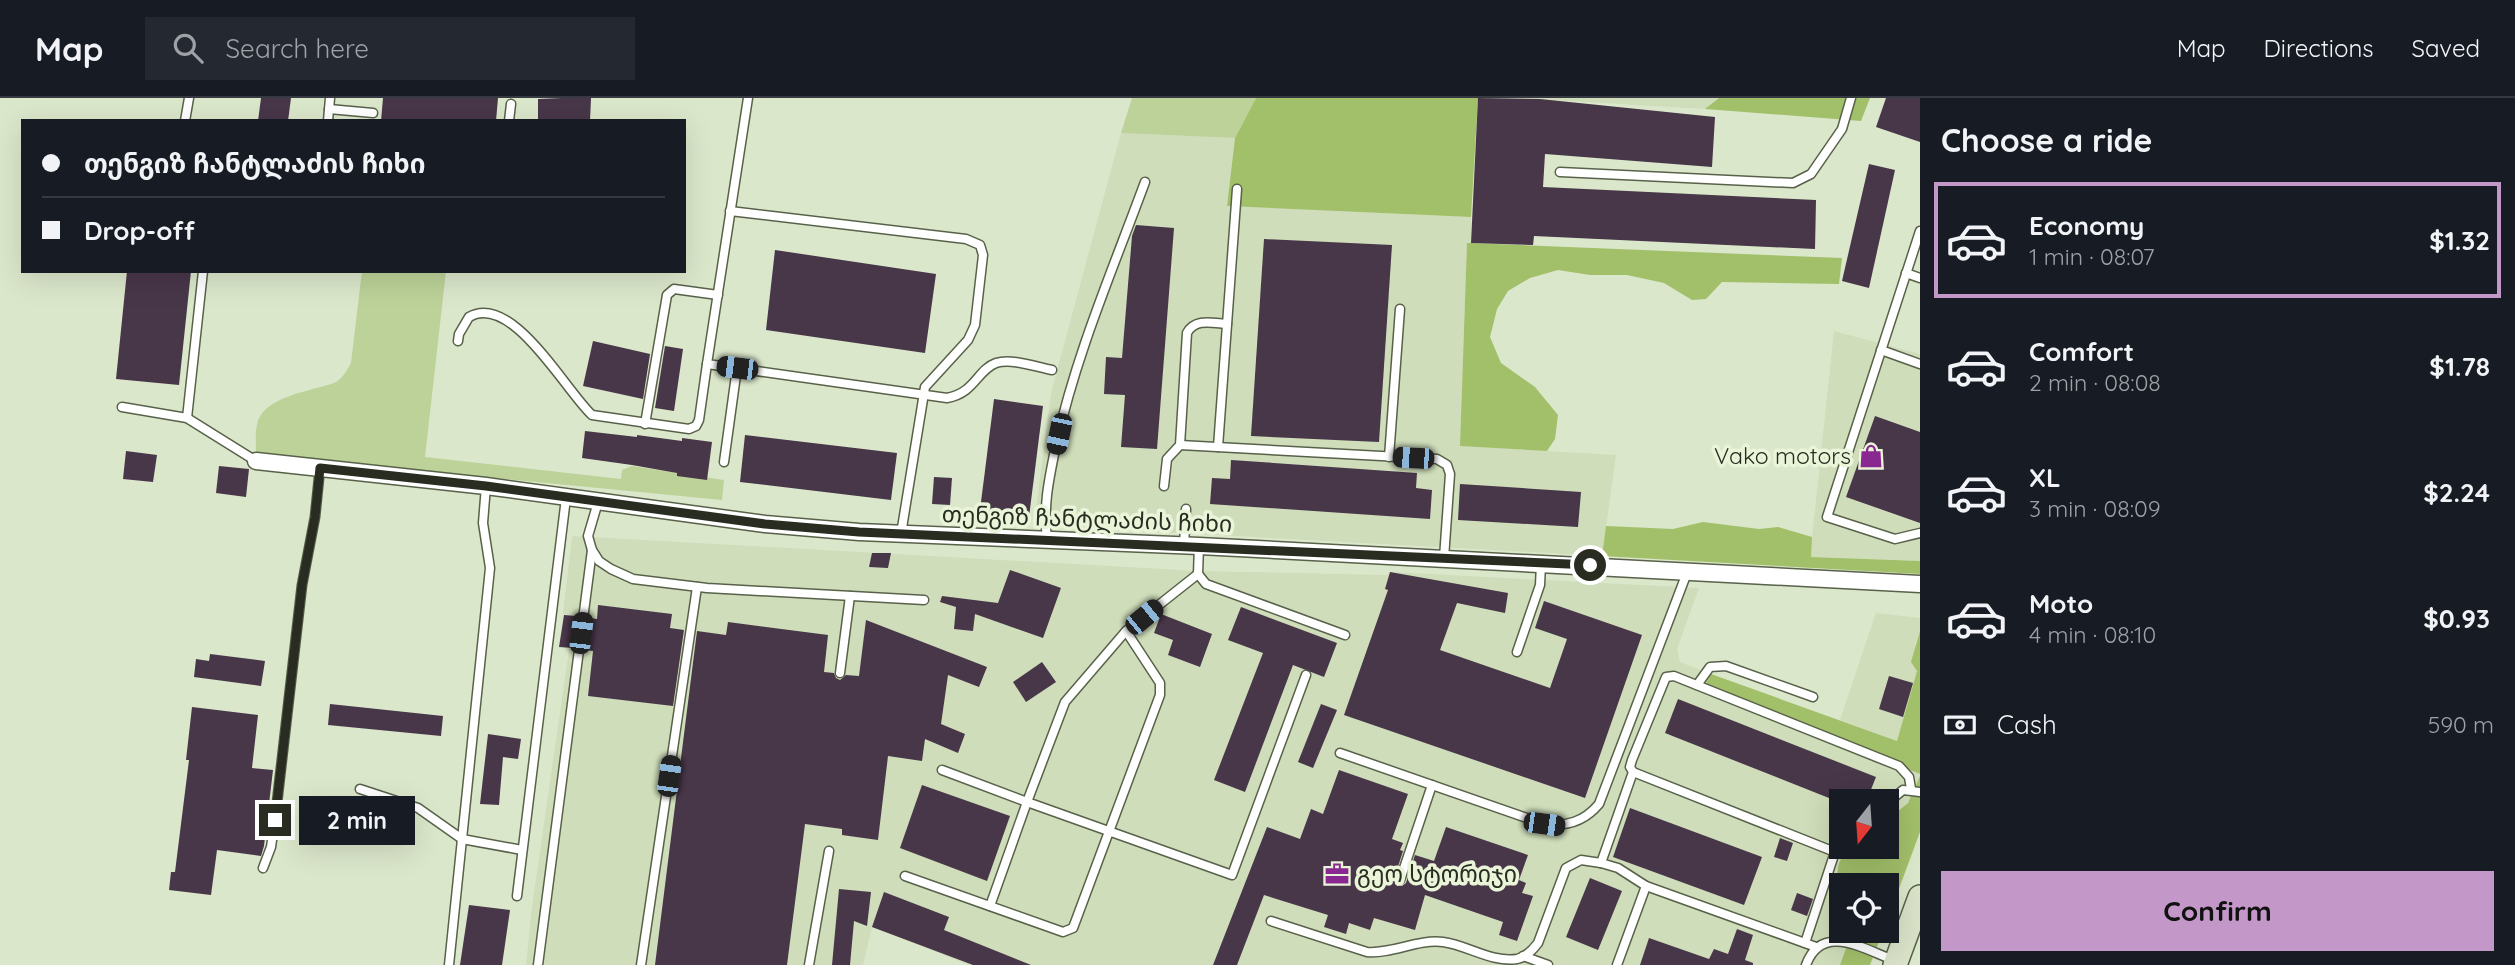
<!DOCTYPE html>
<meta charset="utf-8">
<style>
:root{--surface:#171b24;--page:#242831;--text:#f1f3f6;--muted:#9ea1a6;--line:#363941;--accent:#c398c9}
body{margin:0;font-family:Quicksand,"Noto Sans Georgian",sans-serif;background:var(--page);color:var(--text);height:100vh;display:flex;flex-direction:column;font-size:26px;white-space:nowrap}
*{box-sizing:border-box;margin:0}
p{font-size:23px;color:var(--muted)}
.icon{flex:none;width:38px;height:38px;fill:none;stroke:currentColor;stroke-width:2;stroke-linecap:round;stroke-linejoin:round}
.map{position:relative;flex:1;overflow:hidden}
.details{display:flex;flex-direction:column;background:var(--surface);width:595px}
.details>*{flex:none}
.top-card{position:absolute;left:21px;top:21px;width:665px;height:154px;border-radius:0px;box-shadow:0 7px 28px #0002;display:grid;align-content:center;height:154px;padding:0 21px;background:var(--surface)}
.needle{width:46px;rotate:197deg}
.buttons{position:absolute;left:1829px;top:691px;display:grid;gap:14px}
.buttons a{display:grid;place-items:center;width:70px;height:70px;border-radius:0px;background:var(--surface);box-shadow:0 7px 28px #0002;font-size:35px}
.end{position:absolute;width:32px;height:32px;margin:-16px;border:9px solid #282c21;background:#fff;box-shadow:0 0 0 4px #fff}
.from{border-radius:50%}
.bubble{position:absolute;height:49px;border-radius:0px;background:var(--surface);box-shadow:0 7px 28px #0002;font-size:23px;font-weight:700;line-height:49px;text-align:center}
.car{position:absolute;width:21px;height:42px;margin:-21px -10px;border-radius:9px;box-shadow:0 0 5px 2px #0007;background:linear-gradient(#222 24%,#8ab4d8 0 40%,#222 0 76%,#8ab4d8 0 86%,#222 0)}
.top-card b{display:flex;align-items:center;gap:24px;height:66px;font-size:26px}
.top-card b+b{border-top:2px solid var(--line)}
.top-card i{width:18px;height:18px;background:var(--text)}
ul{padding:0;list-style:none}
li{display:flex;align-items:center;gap:21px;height:116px;margin:0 14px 10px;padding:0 7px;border:4px solid transparent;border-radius:0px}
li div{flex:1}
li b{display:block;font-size:26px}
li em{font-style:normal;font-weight:700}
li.selected{border-color:var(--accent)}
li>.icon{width:63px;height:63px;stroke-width:1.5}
h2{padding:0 21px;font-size:32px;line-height:84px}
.pay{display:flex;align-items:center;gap:18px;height:77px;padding:0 21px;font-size:26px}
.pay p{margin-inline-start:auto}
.primary-button{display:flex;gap:14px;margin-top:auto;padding:14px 21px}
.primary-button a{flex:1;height:80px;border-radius:0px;background:var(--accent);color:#111;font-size:28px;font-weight:700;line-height:80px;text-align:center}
header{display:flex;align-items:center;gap:42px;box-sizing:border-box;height:98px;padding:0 35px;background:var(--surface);border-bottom:2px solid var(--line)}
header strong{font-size:33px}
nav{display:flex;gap:38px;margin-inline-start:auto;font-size:24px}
.search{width:490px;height:63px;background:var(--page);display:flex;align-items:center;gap:18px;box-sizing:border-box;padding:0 24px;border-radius:0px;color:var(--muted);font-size:26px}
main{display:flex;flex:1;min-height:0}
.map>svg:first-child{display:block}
.built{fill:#cfddba}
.green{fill:#bcd298}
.forest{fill:#a2bf6a}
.building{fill:#483649}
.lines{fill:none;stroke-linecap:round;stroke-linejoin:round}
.lane-casing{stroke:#586149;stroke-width:11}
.street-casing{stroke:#586149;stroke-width:19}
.secondary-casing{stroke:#586149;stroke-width:26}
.lane{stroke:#fff;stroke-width:8}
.street{stroke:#fff;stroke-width:16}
.secondary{stroke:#dae2c8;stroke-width:23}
.route{stroke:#282c21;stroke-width:9}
.labels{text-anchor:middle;stroke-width:7;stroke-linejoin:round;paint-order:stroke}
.poi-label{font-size:23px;fill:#282c21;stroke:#e9f4d8;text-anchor:end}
.street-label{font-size:23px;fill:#282c21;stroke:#e9f4d8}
</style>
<header>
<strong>Map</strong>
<div class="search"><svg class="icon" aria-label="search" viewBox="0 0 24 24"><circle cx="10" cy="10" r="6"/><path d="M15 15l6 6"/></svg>Search here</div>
<nav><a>Map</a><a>Directions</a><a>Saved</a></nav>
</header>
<main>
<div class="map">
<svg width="1920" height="867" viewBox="0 0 1920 867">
<rect width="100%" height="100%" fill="#dbe7cb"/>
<g class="built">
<polygon points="1519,0 1719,0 1705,11"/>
<polygon points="1121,35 1235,40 1227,108 1471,119 1471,145 1467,146 1460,348 1616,357 1602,458 1034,427 1051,295"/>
<polygon points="1834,233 1920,256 1920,463 1810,459"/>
<polygon points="572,438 1198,473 1388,477 1390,474 1699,490 1677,551 1680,564 1711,576 1703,591 1920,676 1920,678 1908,705 1887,722 1886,704 1841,704 1841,749 1851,749 1840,761 1836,774 1841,802 1841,833 1849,833 1850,839 1840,867 970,867 872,829 863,867 526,867 532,809 574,518 563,516"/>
<polygon points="1876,515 1920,520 1920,533 1915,546 1917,573 1897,643 1840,622"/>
</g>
<g class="green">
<polygon points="1132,0 1256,0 1235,40 1121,35"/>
<path d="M362,173H446L425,359L621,381L622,372L632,368L724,382L722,402L423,373L256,354C256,345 255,335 257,327C261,299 311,293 334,285C342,282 347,272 351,265Z"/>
</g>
<g class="forest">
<polygon points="1256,0 1478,0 1471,119 1227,108 1235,40"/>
<polygon points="1719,0 1870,0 1861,23 1705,11"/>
<polygon points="1467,145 1471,145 1842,160 1839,186 1722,184 1706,201 1692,202 1664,185 1627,177 1590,177 1558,172 1530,180 1508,193 1497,211 1490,239 1501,265 1535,289 1558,317 1555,341 1547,353 1460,348"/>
<polygon points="1703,424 1759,431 1778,429 1812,439 1811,459 1920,463 1920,476 1602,458 1606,428 1673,431"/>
<polygon points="1920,533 1920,676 1703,591 1711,576 1897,643 1917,573 1911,564"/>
<path d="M1920,678V734L1887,823L1886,788H1841V802C1836,782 1833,763 1851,749H1886L1887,722L1908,705Z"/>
<polygon points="1849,833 1883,833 1870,867 1840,867 1850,839"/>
</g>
<g class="building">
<polygon points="261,0 291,0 288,23 258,23"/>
<polygon points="383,0 498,0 496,23 381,23"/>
<polygon points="562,0 591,0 590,23 538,23 538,1"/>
<polygon points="1478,0 1540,1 1715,19 1712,69 1545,56 1543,89 1816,102 1815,151 1534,138 1533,147 1471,145"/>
<polygon points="1886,0 1920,0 1920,44 1876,29"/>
<polygon points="1869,66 1895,72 1869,190 1842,183"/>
<polygon points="1136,127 1174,130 1157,351 1121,349 1125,297 1104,296 1106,259 1122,260 1132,138"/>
<polygon points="1264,141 1392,147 1379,344 1251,338"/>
<polygon points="775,152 936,176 925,255 766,232"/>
<polygon points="127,173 191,173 179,287 116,281"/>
<polygon points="593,243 650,256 643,301 583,288"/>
<polygon points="665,248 683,251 674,313 655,310"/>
<polygon points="994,301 1043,308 1029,419 980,412"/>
<polygon points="1875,318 1920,334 1920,425 1846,399"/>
<polygon points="585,333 637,339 637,337 682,343 682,340 712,344 707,382 677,378 677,375 632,367 582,360"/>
<polygon points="745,337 897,355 891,402 740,384"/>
<polygon points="126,353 157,357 153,384 123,381"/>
<polygon points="1231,362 1417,375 1416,390 1432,392 1430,421 1210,406 1212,380 1230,381"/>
<polygon points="219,368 249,371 246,399 216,395"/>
<polygon points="934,379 952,380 950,407 932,406"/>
<polygon points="1460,386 1581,394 1578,429 1458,422"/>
<polygon points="872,455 891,455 888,470 869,469"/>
<polygon points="1010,472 1061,490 1043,540 975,516 973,533 954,531 956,509 940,504 942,498 998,505"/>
<polygon points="1390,474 1508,495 1505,515 1457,505 1440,552 1550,590 1567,541 1535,530 1544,503 1642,537 1585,700 1344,617 1388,492 1385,491"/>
<polygon points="598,507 672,516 670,530 684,532 673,608 588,598 593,553 586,552 590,520 597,521"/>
<polygon points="1241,509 1337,545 1324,579 1293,567 1245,694 1214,682 1263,555 1228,542"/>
<polygon points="1161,516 1212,536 1200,569 1168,557 1173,542 1154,535"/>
<polygon points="564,517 577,518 573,550 559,549"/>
<polygon points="866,522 987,569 979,589 948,577 941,626 965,636 958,655 925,641 922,663 888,658 878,742 842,737 842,731 805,726 787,867 655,867 697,533 726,537 728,524 828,537 824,574 834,575 836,580 840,582 846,577 859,578"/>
<polygon points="210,556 265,563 261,588 194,579 196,561 209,563"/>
<polygon points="1042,564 1056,584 1026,604 1013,584"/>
<polygon points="1889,578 1913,585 1903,619 1879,611"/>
<polygon points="1678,601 1876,679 1866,704 1839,704 1665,635"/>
<polygon points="330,606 443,618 441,638 328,627"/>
<polygon points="1321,606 1337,612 1313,670 1298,664"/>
<polygon points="192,609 258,617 252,670 273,672 264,748 261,758 217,752 211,797 169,792 171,774 175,774 189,662 186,662"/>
<polygon points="488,636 521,641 518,661 503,659 499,707 480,706"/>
<polygon points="1339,672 1408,696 1392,741 1403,745 1400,752 1403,753 1394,781 1397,788 1402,788 1406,785 1415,757 1434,763 1446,729 1528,757 1519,782 1526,785 1522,795 1533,798 1517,843 1499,837 1503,824 1425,797 1415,832 1374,820 1370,832 1349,825 1346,836 1324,829 1328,817 1264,797 1237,867 1213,867 1267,729 1300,741 1311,711 1323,716"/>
<polygon points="922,687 1010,718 987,783 900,750"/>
<polygon points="1630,710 1762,759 1744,807 1613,759"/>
<polygon points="1780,740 1793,745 1787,763 1774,759"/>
<polygon points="1590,780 1622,793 1598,852 1566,839"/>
<polygon points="839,791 871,794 867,828 854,823 850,867 832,867"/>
<polygon points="884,794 949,819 944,832 1031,867 973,867 872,829"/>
<polygon points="1797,795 1813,801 1807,818 1791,812"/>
<polygon points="469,807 510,812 502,867 460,867"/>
<polygon points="1737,831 1753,837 1745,862 1753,865 1753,867 1640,867 1649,840 1709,861 1714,851 1728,856"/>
</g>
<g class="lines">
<g class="lane-casing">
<g id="lane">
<path d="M748,0L707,266L947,300C975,295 977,272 996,265C1012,260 1036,269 1052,272"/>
<polyline points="329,11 373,15"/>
<polyline points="185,23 189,0"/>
<polyline points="328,23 330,0"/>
<polyline points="509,23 511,6"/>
<polyline points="1560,74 1793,85 1811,76 1842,31 1851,0"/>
<polyline points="730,113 966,141 980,147 983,157 975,227 968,242 925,289 901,436"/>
<polyline points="1920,133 1827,419 1895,441 1920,435"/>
<polyline points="1906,175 1920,180"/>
<path d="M458,243L459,236L469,219C512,194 565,292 592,317L689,331L696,328L699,322L707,266"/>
<polyline points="1881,252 1920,266"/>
<polyline points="122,309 187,320 256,363"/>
<polyline points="187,320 203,173"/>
<polyline points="645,326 667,197 674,191 718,197"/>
<polyline points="1180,347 1437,361 1447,367 1450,376 1444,460"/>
<polyline points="1218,349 1237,91"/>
<polyline points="1389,359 1400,211"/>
<polyline points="724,364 737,270"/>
<path d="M1164,388L1167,361L1180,347L1187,235C1195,220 1212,225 1227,226"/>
<path d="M1047,442C1043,407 1049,381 1056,347C1076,256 1113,171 1145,84"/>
<polyline points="1184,447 1186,411"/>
<polyline points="1199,448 1198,476 1206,486 1345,537"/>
<polyline points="592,452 599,463 611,471 633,481 707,490 924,502"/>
<polyline points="1198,476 1126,533 1065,604 1027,704 1232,777 1306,577"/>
<polyline points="1517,554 1540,487 1541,466"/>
<polyline points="840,575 850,498"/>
<polyline points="1697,587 1710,569 1726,568 1813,599"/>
<path d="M1340,655L1544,726C1566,729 1584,724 1599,706L1688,472"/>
<polyline points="942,672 1027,704 990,808"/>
<polyline points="360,691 418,710 462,741 522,752"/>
<polyline points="1886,706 1903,692 1920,694"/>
<polyline points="1835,754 1633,674 1630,669 1632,662 1666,579 1674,578 1899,668 1909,679 1911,691"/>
<polyline points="1601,765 1633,674"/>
<polyline points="263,770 271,749 275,722 302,487 315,419 320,370"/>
<polyline points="905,778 1063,834 1073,830 1160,597 1160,585 1126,533"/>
<polyline points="1400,782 1432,687"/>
<polyline points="517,798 566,400"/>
<path d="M1271,823L1367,854C1393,856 1417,841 1443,844C1467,847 1492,865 1517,861C1526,859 1532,853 1538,845L1566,770L1581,762L1601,765L1618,770L1646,788L1816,849"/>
<polyline points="1805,845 1835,754 1841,747"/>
<polyline points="1523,858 1548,867"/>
<polyline points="449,867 490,470 483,425 486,388"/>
<polyline points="538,867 592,452 588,438 598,404"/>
<polyline points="641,867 697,489"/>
<polyline points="809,867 829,753"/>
<polyline points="1617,867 1646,788"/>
<path d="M1806,867C1822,823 1865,852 1896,863"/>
</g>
</g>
<g class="street-casing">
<polyline id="street" points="256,363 486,388 765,426 859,434 1199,448 1920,486"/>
</g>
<g class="secondary-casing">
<polyline id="secondary" points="1895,867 1920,799"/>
</g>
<use href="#lane" class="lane"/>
<use href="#street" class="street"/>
<use href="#secondary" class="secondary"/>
</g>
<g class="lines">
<polyline class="route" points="275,722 302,487 315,419 320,370 486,388 765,426 859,434 1590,467"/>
</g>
<defs>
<g id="shop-bare" transform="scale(1.89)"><path d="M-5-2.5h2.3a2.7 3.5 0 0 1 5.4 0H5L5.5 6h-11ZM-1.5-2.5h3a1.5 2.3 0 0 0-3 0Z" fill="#8a2891" stroke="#e9f4d8" stroke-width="2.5" paint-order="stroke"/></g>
<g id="office-bare" transform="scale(1.89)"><path d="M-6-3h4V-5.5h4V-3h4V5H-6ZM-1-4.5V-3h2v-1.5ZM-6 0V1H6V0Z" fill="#8a2891" stroke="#e9f4d8" stroke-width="2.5" paint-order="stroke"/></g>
</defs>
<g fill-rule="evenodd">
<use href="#shop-bare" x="1871" y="358"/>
<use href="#office-bare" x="1337" y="776"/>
</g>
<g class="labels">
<g class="poi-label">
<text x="1851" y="366">Vako motors</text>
<text x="1357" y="784" text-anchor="start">გეო სტორიჯი</text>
</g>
<g class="street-label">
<text transform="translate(1087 421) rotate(2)" y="8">თენგიზ ჩანტლაძის ჩიხი</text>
</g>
</g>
</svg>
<div class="buttons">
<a><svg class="needle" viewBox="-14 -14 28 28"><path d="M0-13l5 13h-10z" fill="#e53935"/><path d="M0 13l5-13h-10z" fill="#9ea1a6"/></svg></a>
<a><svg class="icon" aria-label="locate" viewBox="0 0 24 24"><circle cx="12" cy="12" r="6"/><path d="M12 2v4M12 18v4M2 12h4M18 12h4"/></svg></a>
</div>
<i class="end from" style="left:1590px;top:467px"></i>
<i class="end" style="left:275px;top:722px"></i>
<div class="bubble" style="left:299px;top:698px;width:116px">2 min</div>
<i class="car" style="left:737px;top:270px;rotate:277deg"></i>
<i class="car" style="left:1059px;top:336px;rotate:192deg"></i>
<i class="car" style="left:1413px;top:360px;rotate:273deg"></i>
<i class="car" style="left:1144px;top:519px;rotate:51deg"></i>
<i class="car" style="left:581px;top:535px;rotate:7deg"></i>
<i class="car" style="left:669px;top:678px;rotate:8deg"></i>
<i class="car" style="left:1544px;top:726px;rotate:98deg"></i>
<div class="top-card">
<b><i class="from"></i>თენგიზ ჩანტლაძის ჩიხი</b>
<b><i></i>Drop-off</b>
</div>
</div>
<section class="details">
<h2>Choose a ride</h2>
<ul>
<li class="selected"><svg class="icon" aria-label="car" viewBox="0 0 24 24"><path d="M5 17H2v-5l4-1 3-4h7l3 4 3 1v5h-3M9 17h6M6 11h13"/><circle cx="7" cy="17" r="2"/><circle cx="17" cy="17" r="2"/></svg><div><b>Economy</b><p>1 min · 08:07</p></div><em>$1.32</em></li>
<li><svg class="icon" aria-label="car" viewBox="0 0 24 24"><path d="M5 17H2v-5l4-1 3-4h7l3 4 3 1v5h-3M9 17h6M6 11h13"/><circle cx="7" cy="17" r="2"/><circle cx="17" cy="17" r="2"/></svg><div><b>Comfort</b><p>2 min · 08:08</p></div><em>$1.78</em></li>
<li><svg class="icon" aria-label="car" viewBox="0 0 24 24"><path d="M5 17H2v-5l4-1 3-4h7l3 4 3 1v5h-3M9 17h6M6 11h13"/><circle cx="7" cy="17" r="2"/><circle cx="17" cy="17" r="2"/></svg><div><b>XL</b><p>3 min · 08:09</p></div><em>$2.24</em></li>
<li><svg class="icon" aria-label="car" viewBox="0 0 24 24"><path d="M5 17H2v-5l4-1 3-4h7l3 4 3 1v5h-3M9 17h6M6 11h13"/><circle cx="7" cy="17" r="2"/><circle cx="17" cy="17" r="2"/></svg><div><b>Moto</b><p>4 min · 08:10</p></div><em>$0.93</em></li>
</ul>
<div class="pay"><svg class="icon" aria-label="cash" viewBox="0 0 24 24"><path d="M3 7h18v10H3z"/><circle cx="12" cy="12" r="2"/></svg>Cash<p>590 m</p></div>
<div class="primary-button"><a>Confirm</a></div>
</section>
</main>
